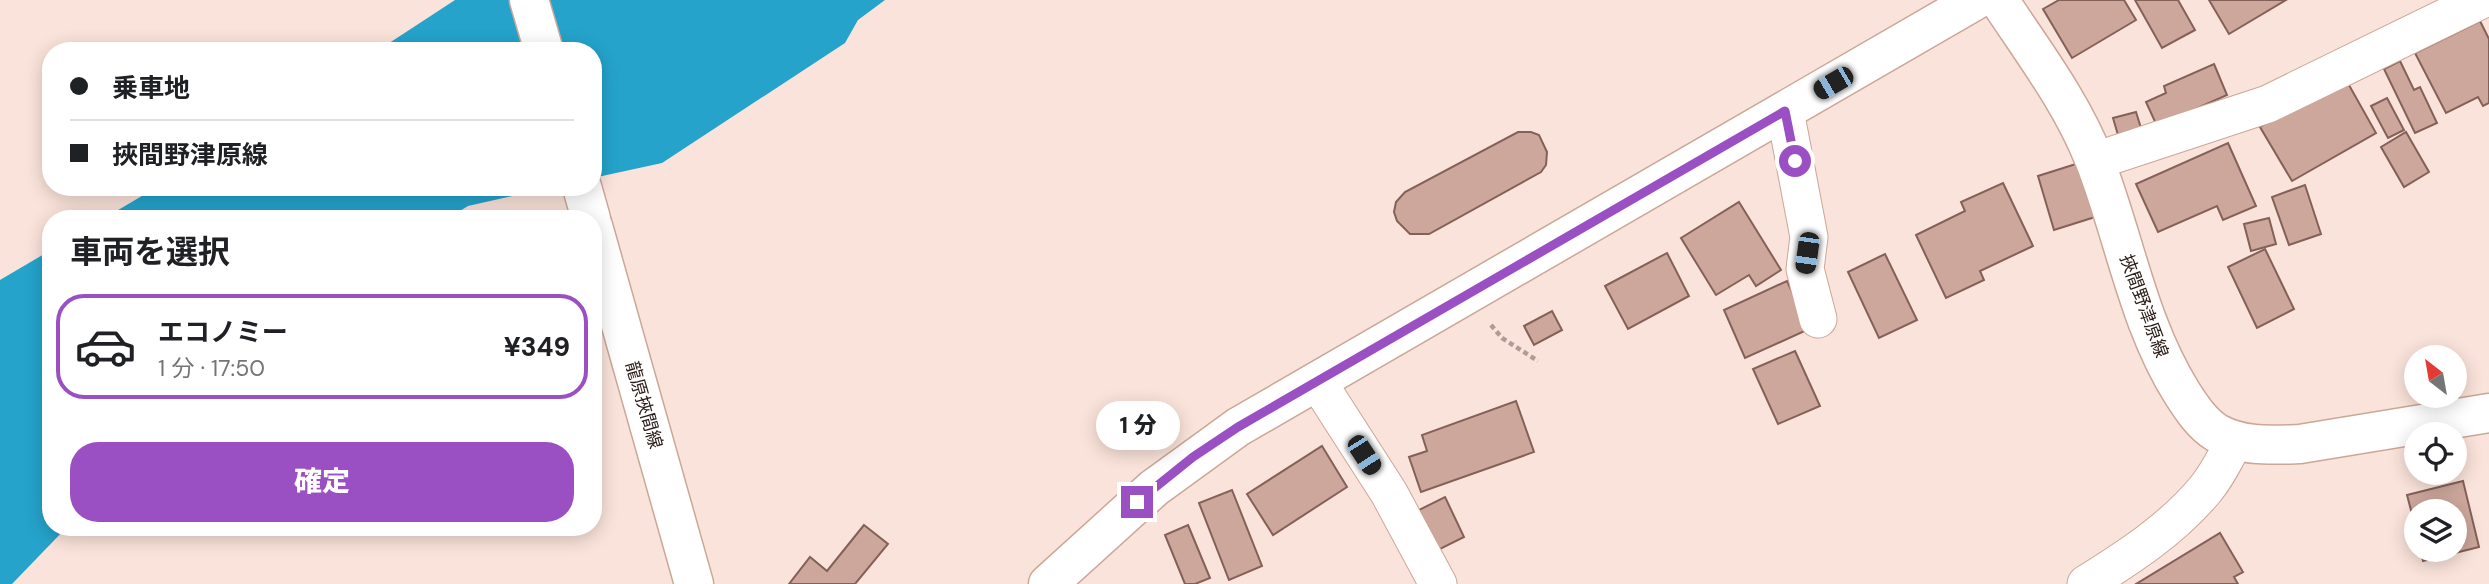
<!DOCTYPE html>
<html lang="ja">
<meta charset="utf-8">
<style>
:root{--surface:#fff;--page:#f2f2f2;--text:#202124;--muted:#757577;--line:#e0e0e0;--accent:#9a50c3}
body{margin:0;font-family:"DM Sans","Noto Sans JP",sans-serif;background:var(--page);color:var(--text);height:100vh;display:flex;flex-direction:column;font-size:26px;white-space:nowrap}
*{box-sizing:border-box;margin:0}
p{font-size:23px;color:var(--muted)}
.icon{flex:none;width:38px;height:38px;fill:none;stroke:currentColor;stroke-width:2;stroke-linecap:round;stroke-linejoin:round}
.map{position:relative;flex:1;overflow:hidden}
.side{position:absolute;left:42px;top:210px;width:560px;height:326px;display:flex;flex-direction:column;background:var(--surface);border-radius:28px;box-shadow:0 4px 18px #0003}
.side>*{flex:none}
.guide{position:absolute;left:42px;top:42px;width:560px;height:154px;border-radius:28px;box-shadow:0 4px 18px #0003;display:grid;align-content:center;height:154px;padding:0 28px;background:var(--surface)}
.needle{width:46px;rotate:329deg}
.controls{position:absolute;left:2404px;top:345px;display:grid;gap:14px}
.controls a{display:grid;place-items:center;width:63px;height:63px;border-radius:50%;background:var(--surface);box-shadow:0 4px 18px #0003;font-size:35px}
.end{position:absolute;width:32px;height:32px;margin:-16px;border:9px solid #9a50c3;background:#fff;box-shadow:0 0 0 4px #fff}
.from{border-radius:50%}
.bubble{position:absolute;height:49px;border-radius:24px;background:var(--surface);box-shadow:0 4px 18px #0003;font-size:23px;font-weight:800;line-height:49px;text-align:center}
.car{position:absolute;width:21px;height:42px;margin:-21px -10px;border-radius:9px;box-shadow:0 0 5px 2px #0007;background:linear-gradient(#222 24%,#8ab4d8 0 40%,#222 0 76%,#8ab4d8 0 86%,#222 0)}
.guide b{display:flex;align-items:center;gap:24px;height:66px;font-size:26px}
.guide b+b{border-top:2px solid var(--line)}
.guide i{width:18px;height:18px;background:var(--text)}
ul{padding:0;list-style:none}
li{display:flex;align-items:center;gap:21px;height:105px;margin:0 14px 10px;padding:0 14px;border:4px solid transparent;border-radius:28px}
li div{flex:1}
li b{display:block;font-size:26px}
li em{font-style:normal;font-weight:800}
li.current{border-color:var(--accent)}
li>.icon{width:63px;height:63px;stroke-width:1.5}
h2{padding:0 28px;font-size:32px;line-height:84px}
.cta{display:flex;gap:14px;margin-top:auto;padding:14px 28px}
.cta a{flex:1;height:80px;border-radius:28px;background:var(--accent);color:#fff;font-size:28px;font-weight:800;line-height:80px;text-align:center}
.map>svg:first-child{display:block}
.water{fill:#25a3cb}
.building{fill:#cda79c;stroke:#846158;stroke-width:2}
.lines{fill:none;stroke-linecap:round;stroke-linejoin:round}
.street-casing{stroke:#cba798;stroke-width:39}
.secondary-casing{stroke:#cba798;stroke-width:41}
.path{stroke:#b09c94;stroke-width:4.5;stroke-dasharray:5 3.5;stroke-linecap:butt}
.street{stroke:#fff;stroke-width:37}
.secondary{stroke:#fff;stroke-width:38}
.route{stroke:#9a50c3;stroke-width:9}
.labels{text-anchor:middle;stroke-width:6;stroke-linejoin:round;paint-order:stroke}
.street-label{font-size:18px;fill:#291b16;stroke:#fff}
</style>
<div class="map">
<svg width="2489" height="584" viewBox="0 0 2489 584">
<rect width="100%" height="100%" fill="#fae3da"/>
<g class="water">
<polygon points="455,0 885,0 858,20 845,43 662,163 593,178 593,51 377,51"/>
<polygon points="157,187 552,187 468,206 447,219 103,219"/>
<polygon points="51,250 51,527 67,527 12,584 0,584 0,280"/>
</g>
<g class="building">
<polygon points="2059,0 2124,0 2136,20 2072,58 2043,9"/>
<polygon points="2135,0 2178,0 2195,30 2162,48"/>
<polygon points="2209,0 2286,0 2229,34"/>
<polygon points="2480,21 2489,39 2489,103 2483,106 2478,97 2446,113 2415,53"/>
<polygon points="2400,61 2414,90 2420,87 2437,123 2415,133 2384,69"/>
<polygon points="2214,64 2227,95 2157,126 2146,102 2166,93 2164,86"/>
<polygon points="2345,78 2376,133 2292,181 2260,127"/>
<polygon points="2387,98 2404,130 2388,138 2371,106"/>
<polygon points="2136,112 2141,128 2118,135 2113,118"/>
<polygon points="1518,132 1531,132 1539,135 1547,152 1546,165 1541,172 1429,234 1410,234 1397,221 1394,212 1396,202 1405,192"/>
<polygon points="2406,132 2429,172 2404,187 2381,147"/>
<polygon points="2228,143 2256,206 2223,220 2217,206 2158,232 2136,184"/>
<polygon points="2079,163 2095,217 2054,230 2038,176"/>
<polygon points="2003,183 2033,246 1980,271 1984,280 1946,298 1916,235 1965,211 1961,202"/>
<polygon points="2305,185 2321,234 2289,245 2272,197"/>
<polygon points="1739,202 1781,270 1756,286 1749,275 1716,295 1681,238"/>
<polygon points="2269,218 2276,244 2251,251 2244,224"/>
<polygon points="2265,249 2294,309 2257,328 2228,267"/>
<polygon points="1667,253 1689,296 1628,329 1605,286"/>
<polygon points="1885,254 1917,320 1879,338 1848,272"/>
<polygon points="1787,281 1809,329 1745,358 1724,310"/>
<polygon points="1552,311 1562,330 1534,345 1524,326"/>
<polygon points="1795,351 1820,406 1778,424 1753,369"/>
<polygon points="1516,401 1534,452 1421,492 1409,457 1427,451 1422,435"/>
<polygon points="1322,446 1347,487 1273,535 1247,494"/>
<polygon points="2463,481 2479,547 2423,561 2421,550 2455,550 2455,511 2417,511 2417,533 2407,495"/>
<polygon points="1232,490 1262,566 1229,580 1199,503"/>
<polygon points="1445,497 1464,537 1436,551 1417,511"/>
<polygon points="864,525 888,544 855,584 789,584 810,557 827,571"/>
<polygon points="1188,525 1210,578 1195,584 1185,584 1165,535"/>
<polygon points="2220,533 2243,572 2234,577 2238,584 2136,584"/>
</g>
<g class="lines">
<g class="street-casing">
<g id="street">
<polyline points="1785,111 1809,237 1805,269 1818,319"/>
<polyline points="2095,161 2268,104 2481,0"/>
<polyline points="1317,381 1389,493 1438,584"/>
<path d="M2086,584C2129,557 2171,530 2204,491C2217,476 2226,457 2235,440"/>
</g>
</g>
<g class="secondary-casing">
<g id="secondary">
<polyline points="529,0 544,51"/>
<path d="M1999,0C2033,52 2071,101 2094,159C2125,238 2137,321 2182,393C2191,407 2202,424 2217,433C2242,447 2271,445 2300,444L2489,413"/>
<polyline points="582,187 591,219"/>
<polyline points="593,226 694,584"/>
<polyline points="1048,584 1154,488 1238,427 1976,0"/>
</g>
</g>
<polyline class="path" points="1491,325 1502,338 1538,361"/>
<use href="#street" class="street"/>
<use href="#secondary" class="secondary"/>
</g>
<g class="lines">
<polyline class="route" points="1137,502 1193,457 1238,427 1785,111 1795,161"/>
</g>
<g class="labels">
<g class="street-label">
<text transform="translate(2144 306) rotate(70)" y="6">挾間野津原線</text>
<text transform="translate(644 405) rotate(74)" y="6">龍原挾間線</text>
</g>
</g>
</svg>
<div class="controls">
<a><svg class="needle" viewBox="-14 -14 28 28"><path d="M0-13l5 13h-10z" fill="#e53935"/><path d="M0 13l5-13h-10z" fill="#757577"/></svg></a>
<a><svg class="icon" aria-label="locate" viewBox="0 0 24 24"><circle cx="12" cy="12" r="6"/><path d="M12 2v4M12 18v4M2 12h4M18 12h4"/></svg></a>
<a><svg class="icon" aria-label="layers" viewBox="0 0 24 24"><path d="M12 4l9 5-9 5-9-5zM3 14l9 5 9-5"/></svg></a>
</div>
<i class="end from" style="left:1795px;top:161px"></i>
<i class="end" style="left:1137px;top:502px"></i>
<div class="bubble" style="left:1096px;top:401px;width:84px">1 分</div>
<i class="car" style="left:1833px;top:83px;rotate:240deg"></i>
<i class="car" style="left:1807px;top:253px;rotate:188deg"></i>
<i class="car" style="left:1364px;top:455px;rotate:147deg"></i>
<div class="guide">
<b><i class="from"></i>乗車地</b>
<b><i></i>挾間野津原線</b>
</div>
<section class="side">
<h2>車両を選択</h2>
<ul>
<li class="current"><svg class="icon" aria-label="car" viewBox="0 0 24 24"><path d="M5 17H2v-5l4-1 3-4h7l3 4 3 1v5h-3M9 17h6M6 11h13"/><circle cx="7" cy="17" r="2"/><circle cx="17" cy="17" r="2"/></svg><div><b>エコノミー</b><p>1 分 · 17:50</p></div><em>¥349</em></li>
</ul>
<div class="cta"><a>確定</a></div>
</section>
</div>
